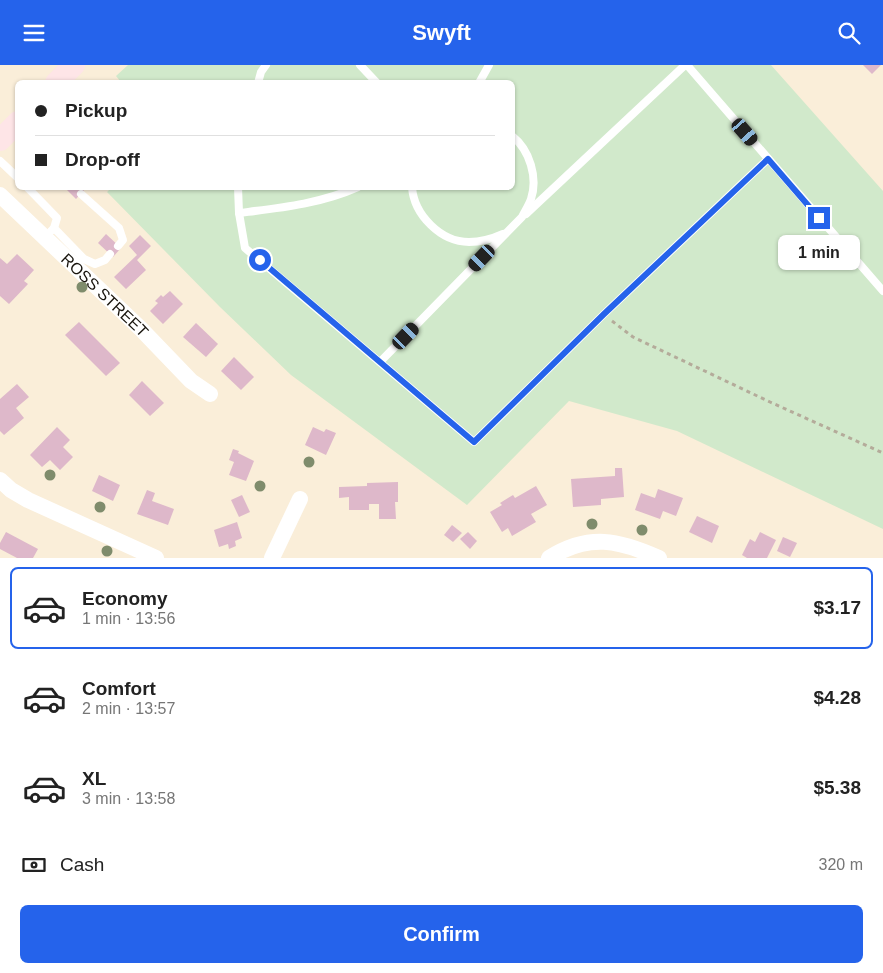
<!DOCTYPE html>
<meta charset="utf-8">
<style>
:root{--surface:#fff;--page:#f6f6f6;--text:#222;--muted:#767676;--line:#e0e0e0;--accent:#2563eb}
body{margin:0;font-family:Helvetica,sans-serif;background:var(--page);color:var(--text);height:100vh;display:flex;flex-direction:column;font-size:19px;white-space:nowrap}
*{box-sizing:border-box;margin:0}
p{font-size:16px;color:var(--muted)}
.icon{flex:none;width:28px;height:28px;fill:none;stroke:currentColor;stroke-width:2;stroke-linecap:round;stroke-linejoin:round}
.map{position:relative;height:493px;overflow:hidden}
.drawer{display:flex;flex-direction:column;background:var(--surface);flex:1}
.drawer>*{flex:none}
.banner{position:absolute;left:15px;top:15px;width:500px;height:110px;border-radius:8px;box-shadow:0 1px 4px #0004;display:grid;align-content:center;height:110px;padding:0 20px;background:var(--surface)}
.end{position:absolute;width:22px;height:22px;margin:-11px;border:6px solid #2563eb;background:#fff;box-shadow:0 0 0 2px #fff}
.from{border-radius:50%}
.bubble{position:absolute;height:35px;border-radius:8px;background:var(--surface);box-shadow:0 1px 4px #0004;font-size:16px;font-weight:600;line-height:35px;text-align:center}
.car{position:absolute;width:15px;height:30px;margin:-15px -8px;border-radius:6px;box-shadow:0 0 4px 1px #0007;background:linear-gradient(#222 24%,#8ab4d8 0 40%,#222 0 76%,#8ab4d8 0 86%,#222 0)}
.banner b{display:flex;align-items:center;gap:18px;height:48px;font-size:19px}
.banner b+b{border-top:1px solid var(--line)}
.banner i{width:12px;height:12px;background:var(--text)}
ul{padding:9px 0 0;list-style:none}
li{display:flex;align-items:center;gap:15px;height:82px;margin:0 10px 8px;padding:0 10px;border:2px solid transparent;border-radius:8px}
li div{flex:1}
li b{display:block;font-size:19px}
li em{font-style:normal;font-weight:600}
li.selected{border-color:var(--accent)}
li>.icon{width:45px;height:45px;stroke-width:1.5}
.pay{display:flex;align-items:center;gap:12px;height:55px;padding:0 20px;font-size:19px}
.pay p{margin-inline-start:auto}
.button{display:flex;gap:10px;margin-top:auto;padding:10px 20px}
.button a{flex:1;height:58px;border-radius:8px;background:var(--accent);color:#fff;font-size:20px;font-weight:600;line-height:58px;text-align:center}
header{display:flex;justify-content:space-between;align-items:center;height:65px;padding:0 20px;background:var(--accent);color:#fff;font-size:22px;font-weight:600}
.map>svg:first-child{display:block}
.green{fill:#d1e9cb}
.building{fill:#deb8ca}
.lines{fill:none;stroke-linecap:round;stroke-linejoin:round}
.path{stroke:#b4ab9a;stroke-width:3;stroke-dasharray:4 4;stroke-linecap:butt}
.lane{stroke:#fff;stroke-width:8}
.street{stroke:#fff;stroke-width:16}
.secondary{stroke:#fee5e7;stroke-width:22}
.tree{fill:#7f8c6c}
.route{stroke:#2563eb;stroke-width:6}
.labels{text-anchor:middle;stroke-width:4;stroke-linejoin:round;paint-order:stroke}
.street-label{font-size:16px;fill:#17130c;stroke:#fffcf8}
</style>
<header><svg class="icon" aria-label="menu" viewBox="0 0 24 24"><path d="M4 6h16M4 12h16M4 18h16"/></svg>Swyft<svg class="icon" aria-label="search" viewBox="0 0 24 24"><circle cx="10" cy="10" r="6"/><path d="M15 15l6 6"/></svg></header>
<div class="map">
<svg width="883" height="493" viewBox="0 0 883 493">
<rect width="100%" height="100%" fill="#faeed9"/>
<polygon class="green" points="128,0 771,0 883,126 883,464 677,366 569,336 467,440 291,310 220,242 107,127 112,122 512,122 512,18 121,17 116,11"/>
<g class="building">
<polygon points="863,0 881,0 872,9"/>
<polygon points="64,122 87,122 76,134"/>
<polygon points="106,169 121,183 113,192 98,178"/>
<polygon points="140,170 151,181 137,195 146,205 126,224 114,212 137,190 129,181"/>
<polygon points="17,189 34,205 24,216 28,219 9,239 0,231 0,193 7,199"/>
<polygon points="170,226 183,239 163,259 150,246 158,238 155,236 161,230 163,232"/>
<polygon points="79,257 120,298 106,311 65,270"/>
<polygon points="196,258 218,279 206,292 183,272"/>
<polygon points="234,292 254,312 241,325 221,306"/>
<polygon points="142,316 164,338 150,351 129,330"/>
<polygon points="17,319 29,332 16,343 24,353 4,370 0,366 0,334"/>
<polygon points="57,362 70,375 63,382 73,392 60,405 50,395 42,402 30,390"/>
<polygon points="313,362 324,367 326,364 336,368 326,390 305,380"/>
<polygon points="233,384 239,386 238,388 254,396 246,416 229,410 234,397 229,395"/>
<polygon points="615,403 622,403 624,432 601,434 601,440 573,442 571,414 615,411"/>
<polygon points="99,410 120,420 113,436 92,426"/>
<polygon points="398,417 398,437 395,437 396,454 379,454 379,439 369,439 369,445 349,445 349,432 339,433 339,422 367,421 367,418"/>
<polygon points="536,421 547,440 531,449 536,457 512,471 508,463 502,467 490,447 502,440 500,438 513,430 515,433"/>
<polygon points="658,424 683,433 676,451 663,446 660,454 635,445 641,428 655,433"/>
<polygon points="147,425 155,428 152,436 174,444 168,460 137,449"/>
<polygon points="242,430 250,447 239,452 231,435"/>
<polygon points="697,451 719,461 712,478 689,467"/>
<polygon points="237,457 242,473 235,476 236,481 229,484 228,479 219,482 214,465"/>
<polygon points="452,460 462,468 453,477 444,470"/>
<polygon points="6,467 38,484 33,493 17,493 0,484 0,478"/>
<polygon points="468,467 477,476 470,484 460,474"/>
<polygon points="760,467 776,475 767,493 747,493 742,490 750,474 755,477"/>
<polygon points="783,472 797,478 790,492 777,486"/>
</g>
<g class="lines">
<polyline class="path" points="612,256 633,272 770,337 883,388"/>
<g class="lane">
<polyline points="360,0 377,18"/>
<polyline points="687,0 883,226"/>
<polyline points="258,18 261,7 266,0"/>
<polyline points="479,18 489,0"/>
<polyline points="0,96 18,113"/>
<polyline points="27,122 57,153 54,163 51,166"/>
<polyline points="238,122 239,148 245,183 474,377 604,249 768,94"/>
<path d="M412,122C414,150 441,177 469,177C482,177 492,174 503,169"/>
<polyline points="81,129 119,163 123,175 118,181"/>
<path d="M239,148C279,143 320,139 358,122"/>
<polyline points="526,149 685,0"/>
<polyline points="54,163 84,194 95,199 105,195 110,189"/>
<path d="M380,297L522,152C525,146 529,140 531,134C538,113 530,85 512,71"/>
</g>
<g class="street">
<path id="s1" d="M0,130L141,264L191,316L210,329"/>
<polyline points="0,415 11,425 28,435 156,493"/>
<polyline points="272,493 300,434"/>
<path d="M549,493C589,468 619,475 659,493"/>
</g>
<g class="secondary">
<polyline points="56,18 74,0"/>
<polyline points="0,75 18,57"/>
</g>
</g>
<g class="tree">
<circle cx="82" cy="222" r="5.5"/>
<circle cx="309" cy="397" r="5.5"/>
<circle cx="50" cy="410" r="5.5"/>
<circle cx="260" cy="421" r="5.5"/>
<circle cx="100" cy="442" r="5.5"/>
<circle cx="592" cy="459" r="5.5"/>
<circle cx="642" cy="465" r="5.5"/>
<circle cx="107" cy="486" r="5.5"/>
</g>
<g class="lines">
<polyline class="route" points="260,195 474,377 604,249 768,94 819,153"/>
</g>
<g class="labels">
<g class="street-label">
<text dy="6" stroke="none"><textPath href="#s1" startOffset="145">ROSS STREET</textPath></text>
</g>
</g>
</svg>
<i class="end from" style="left:260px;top:195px"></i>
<i class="end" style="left:819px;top:153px"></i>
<div class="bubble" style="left:778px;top:170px;width:82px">1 min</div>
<i class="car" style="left:745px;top:67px;rotate:139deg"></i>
<i class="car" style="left:482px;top:193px;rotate:224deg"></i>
<i class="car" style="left:406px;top:271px;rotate:44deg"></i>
<div class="banner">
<b><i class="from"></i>Pickup</b>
<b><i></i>Drop-off</b>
</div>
</div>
<section class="drawer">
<ul>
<li class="selected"><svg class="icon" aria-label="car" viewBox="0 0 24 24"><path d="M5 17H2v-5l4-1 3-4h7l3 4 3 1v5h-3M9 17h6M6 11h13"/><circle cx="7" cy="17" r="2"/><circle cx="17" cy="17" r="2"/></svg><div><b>Economy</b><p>1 min · 13:56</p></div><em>$3.17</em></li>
<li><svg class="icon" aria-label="car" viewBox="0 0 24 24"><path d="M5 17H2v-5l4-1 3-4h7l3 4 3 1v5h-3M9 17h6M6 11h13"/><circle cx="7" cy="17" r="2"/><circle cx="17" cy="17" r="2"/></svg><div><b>Comfort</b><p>2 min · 13:57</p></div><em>$4.28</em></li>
<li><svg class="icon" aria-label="car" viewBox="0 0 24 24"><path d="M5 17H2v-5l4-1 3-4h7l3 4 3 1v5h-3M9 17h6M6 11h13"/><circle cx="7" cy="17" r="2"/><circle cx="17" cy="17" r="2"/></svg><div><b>XL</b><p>3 min · 13:58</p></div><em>$5.38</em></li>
</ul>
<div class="pay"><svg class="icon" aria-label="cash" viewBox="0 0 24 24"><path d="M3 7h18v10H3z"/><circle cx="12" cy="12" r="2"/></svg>Cash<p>320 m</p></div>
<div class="button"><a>Confirm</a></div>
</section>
